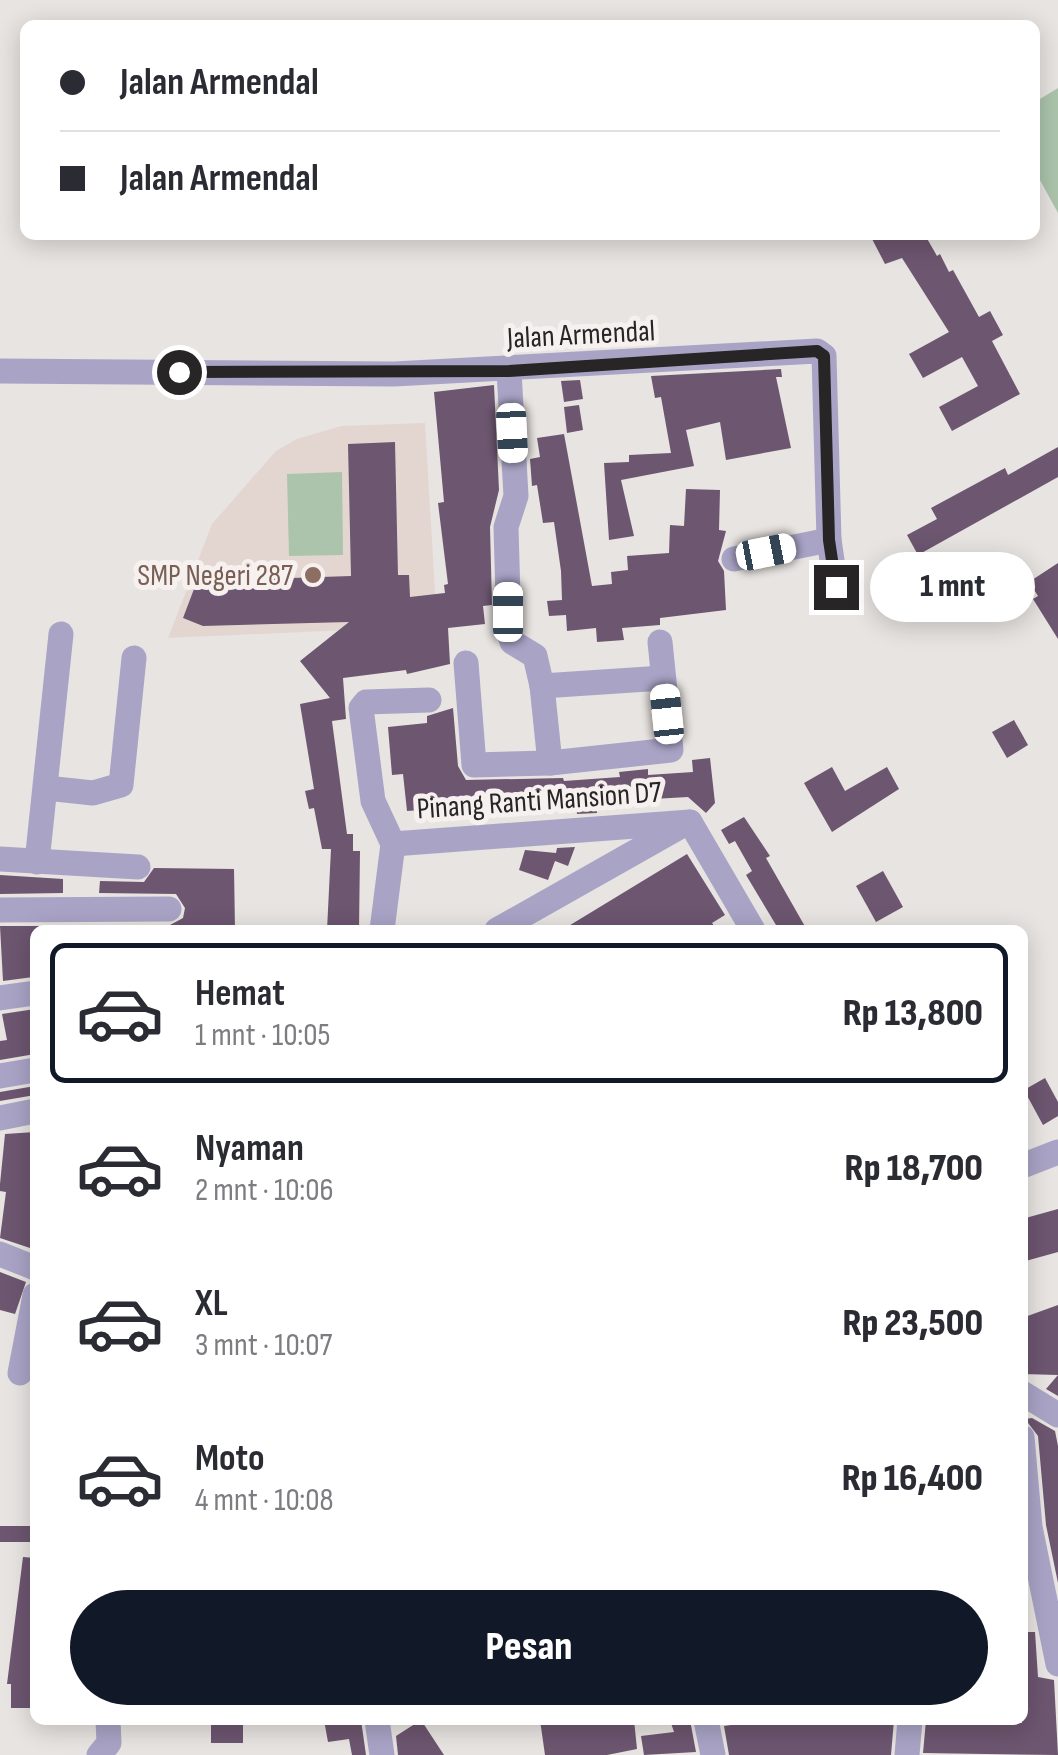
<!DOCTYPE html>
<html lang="id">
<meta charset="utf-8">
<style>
:root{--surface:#fff;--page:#f7f7f7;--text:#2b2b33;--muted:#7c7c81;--line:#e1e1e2;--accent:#111827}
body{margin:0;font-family:"Sofia Sans Condensed",sans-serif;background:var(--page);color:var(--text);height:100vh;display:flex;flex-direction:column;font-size:38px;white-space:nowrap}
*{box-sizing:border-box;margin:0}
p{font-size:32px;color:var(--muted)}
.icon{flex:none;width:55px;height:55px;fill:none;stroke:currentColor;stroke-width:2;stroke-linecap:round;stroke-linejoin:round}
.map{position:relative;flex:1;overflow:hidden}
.details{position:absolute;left:30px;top:925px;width:998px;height:800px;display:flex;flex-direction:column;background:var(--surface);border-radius:15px;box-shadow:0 5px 25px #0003}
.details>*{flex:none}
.top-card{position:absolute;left:20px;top:20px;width:1020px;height:220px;border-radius:15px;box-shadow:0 5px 25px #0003;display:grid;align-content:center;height:220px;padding:0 40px;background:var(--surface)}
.end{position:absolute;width:45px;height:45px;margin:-22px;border:12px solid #272525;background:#fff;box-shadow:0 0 0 5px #fff}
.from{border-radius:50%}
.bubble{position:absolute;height:70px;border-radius:35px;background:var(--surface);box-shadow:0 5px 25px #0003;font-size:32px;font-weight:800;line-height:70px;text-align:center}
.car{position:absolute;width:30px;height:60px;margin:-30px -15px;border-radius:12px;box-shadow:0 0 8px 2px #0007;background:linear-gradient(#fff 24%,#345 0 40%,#fff 0 76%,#345 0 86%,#fff 0)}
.top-card b{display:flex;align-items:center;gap:35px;height:95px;font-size:38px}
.top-card b+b{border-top:2px solid var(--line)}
.top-card i{width:25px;height:25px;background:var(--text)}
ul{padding:18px 0 0;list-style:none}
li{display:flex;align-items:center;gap:30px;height:140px;margin:0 20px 15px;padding:0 20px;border:5px solid transparent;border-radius:15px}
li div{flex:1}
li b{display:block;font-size:38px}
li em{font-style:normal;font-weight:800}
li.on{border-color:var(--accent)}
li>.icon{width:90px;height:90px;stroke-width:1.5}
.primary-button{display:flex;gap:20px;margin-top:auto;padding:20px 40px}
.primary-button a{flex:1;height:115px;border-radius:60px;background:var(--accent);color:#fff;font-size:40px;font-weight:800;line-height:115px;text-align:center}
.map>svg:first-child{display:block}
.built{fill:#e3d6d1}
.green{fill:#acc4ac}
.building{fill:#6d5670}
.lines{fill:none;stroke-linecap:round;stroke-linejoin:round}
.minor{stroke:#a9a4c6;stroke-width:25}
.route{stroke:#272525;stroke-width:12}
.education-dot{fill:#8d6e63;stroke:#f6f1ef;stroke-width:4}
.labels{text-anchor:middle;stroke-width:10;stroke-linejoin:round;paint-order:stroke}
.street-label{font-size:30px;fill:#272525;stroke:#f6f1ef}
.education-label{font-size:30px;fill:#785e54;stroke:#f6f1ef;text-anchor:end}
</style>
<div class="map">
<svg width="1058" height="1755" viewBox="0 0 1058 1755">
<rect width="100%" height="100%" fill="#e8e4e1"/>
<polygon class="built" points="425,423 437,626 168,638 212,524 276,451 297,439 341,426"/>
<g class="green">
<polygon points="1058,88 1058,213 1035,171 1035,102"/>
<polygon points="342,472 343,555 289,556 287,474"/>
</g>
<g class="building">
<polygon points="870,235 925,235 937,256 940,254 949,272 953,270 979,317 990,311 1003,335 992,341 1020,394 952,431 939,407 978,386 962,357 923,378 909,354 949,332 902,258 885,264"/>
<polygon points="781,369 782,377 776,377 791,448 726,460 720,422 686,430 694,466 621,480 634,536 609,540 604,463 629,462 629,455 671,453 661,397 655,398 651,376"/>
<polygon points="580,380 583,399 564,402 561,381"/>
<polygon points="494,385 499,490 490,527 492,605 483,606 485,624 448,628 450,664 407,674 406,670 343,678 346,719 332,721 347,834 353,834 353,851 360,851 359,930 327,930 331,849 322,849 314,808 309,809 305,791 314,789 300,704 330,698 300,661 349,622 203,626 183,618 202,568 232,580 351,576 348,444 395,442 398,575 409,575 410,597 445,593 444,585 448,584 438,503 444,502 434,392"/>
<polygon points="579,405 583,430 567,433 564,407"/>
<polygon points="564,434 592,586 612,584 611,572 628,570 627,556 669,553 670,525 684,526 686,489 720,490 719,530 726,531 718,561 724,571 726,610 660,618 660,625 622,628 624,640 597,642 596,628 567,631 566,615 549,616 547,601 562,600 561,571 554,522 543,523 537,485 532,486 530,459 540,457 537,438"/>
<polygon points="1058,447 1058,477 918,555 907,535 937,519 931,508 1005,468 1008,475"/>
<polygon points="1058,563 1058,639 1033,599 1038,596 1029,582"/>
<polygon points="453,708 458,766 466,780 563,778 564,781 620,777 619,772 648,769 648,775 693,772 692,760 710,758 715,803 706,813 688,797 653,799 653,794 596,799 597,813 577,814 576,803 542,806 541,798 510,801 511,804 407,811 403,774 392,775 388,727 427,723 427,716"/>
<polygon points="1014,720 1028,745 1007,758 992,732"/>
<polygon points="832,767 845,791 887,767 899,789 832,832 804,783"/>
<polygon points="744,817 770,856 766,858 807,930 779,930 746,875 752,871 735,841 729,844 721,830"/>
<polygon points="575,847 568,866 555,861 548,880 519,870 525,850 556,853 557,848"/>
<polygon points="687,854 725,915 712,923 717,930 562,930"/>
<polygon points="154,868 234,869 235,930 99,930 99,926 170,925 183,918 185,908 176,894 99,893 100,881 144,882"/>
<polygon points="883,871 903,907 876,922 856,886"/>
<polygon points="0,875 63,879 63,893 0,894"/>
<polygon points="0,926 63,926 63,930 35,930 35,938 31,938 33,977 3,981"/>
<polygon points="35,1009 35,1054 0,1060 0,1041 7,1040 2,1014"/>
<polygon points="1045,1078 1058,1102 1058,1116 1043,1125 1024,1090"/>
<polygon points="35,1086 35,1095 0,1101 0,1092"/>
<polygon points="35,1132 35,1231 30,1248 0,1238 6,1192 0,1191 0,1184 5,1134"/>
<polygon points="1058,1209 1058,1252 1022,1262 1022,1219"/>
<polygon points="0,1272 26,1282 15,1314 0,1310"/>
<polygon points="1058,1305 1058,1396 1046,1389 1058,1375 1022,1374 1022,1318"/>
<polygon points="1032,1418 1055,1431 1058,1446 1058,1583 1046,1525 1038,1436 1025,1419"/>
<rect x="0" y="1526" width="35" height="16"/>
<polygon points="23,1557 35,1558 35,1708 11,1708 11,1684 7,1684"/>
<polygon points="1022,1632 1035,1632 1038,1677 1054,1680 1058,1755 923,1753 926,1720 1022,1723"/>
<rect x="211" y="1720" width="32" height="23"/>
<polygon points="324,1720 361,1720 366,1755 352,1755 349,1739 328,1742"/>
<polygon points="421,1720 444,1755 398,1755 396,1736"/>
<polygon points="540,1720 634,1720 637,1749 607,1755 545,1755"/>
<polygon points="670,1720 690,1720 696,1752 644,1755 641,1736 674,1732"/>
<polygon points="730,1720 894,1720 891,1755 729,1755 724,1726 731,1725"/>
</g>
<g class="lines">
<g class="minor">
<polyline points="0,371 394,374 817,351 824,356 829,540 836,587"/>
<polyline points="509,371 516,496 506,527 509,632 512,642 535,656 542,686"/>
<polyline points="734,559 829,540"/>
<polyline points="466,663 474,765 550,763 671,750 660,642"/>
<polyline points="550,763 542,686 663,678"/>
<polyline points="46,788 93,793 121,785 134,658"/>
<polyline points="690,822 753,930"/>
<polyline points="393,844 690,822"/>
<polyline points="393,844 373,801 361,708 366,702 429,700"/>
<polyline points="0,859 138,867"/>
<polyline points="37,862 61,634"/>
<polyline points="0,910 169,909"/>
<polyline points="382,930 393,844"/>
<polyline points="497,930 681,826"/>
<polyline points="0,998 35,993"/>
<polyline points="0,1076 35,1070"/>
<polyline points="0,1118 35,1111"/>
<polyline points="1022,1166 1058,1152"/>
<polyline points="0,1254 35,1268"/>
<polyline points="20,1373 35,1295"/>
<polyline points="1022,1393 1058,1415"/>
<polyline points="1022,1437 1030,1527 1058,1664"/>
<polyline points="377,1720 382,1755"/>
<polyline points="706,1720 713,1755"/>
<polyline points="99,1755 109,1743 108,1720"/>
<polyline points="907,1755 910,1720"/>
</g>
</g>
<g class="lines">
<polyline class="route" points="179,372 509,371 817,351 824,356 829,540 836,587"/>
</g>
<circle class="education-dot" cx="313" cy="575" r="10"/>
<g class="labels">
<g class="street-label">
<text transform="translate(581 334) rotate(-3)" y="10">Jalan Armendal</text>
<text transform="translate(539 800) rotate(-4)" y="10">Pinang Ranti Mansion D7</text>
</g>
<g class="education-label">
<text x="293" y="585">SMP Negeri 287</text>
</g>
</g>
</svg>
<i class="end from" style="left:179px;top:372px"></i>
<i class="end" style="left:836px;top:587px"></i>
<div class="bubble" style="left:870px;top:552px;width:165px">1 mnt</div>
<i class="car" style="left:512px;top:433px;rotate:177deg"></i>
<i class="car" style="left:766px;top:552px;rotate:79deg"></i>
<i class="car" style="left:508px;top:612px;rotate:0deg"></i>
<i class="car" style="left:667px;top:714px;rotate:354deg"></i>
<div class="top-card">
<b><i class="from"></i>Jalan Armendal</b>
<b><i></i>Jalan Armendal</b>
</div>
<section class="details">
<ul>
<li class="on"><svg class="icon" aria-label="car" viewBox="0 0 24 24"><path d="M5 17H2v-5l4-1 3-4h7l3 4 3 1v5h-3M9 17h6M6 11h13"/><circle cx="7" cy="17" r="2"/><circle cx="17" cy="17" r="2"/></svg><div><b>Hemat</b><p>1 mnt · 10:05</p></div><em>Rp 13,800</em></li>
<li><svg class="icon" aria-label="car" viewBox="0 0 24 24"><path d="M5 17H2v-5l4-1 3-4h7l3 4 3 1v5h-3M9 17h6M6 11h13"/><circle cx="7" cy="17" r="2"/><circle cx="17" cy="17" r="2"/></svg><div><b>Nyaman</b><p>2 mnt · 10:06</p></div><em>Rp 18,700</em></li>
<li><svg class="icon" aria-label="car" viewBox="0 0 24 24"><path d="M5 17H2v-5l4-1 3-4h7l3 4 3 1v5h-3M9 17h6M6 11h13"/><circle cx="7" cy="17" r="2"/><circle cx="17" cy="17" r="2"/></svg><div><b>XL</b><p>3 mnt · 10:07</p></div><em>Rp 23,500</em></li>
<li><svg class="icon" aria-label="car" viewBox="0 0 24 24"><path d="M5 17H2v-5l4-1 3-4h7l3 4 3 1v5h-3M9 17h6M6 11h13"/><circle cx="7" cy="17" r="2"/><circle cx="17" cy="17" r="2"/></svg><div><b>Moto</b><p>4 mnt · 10:08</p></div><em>Rp 16,400</em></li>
</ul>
<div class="primary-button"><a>Pesan</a></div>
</section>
</div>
